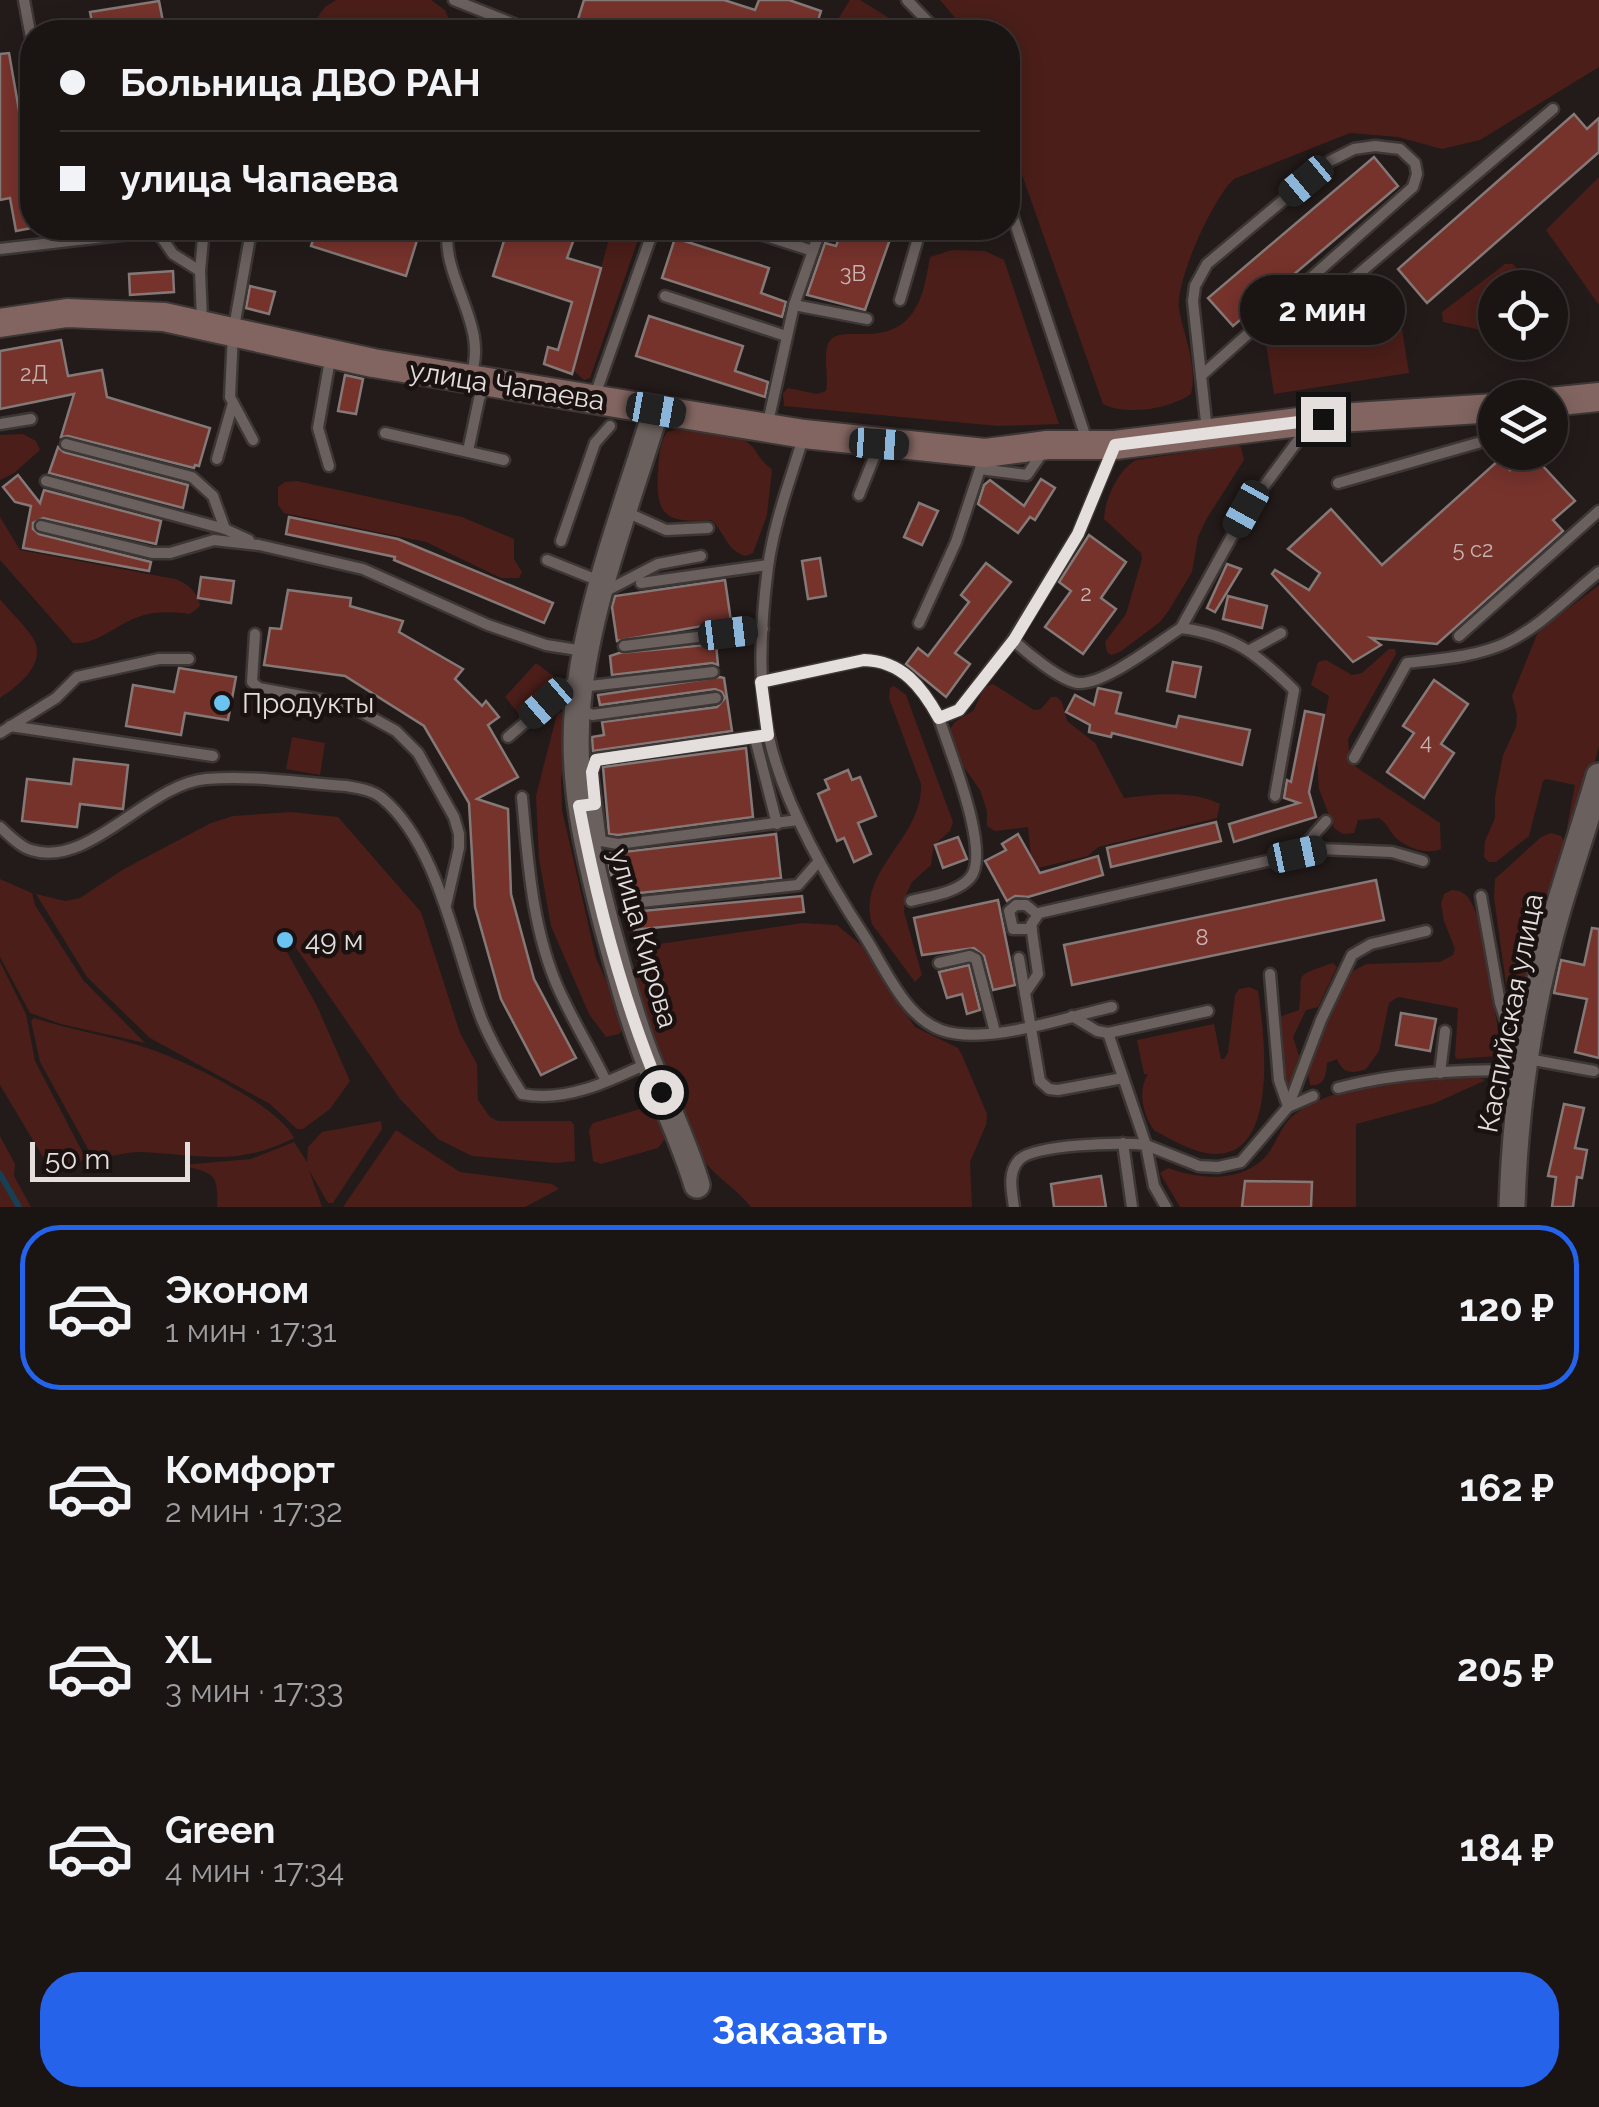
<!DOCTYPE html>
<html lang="ru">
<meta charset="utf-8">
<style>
:root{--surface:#1a1413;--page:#231d1c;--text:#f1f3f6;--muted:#9f9ea0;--line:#383333;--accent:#2563eb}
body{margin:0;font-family:Raleway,sans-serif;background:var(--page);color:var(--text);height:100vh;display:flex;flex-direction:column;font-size:38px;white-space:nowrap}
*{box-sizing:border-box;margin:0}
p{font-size:32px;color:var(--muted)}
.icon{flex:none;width:55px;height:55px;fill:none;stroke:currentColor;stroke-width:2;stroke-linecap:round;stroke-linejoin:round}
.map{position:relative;height:1207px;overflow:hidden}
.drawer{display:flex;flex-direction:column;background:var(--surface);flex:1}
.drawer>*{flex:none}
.banner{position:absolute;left:20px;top:20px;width:1000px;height:220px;border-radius:40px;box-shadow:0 5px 25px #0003,0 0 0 2px var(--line);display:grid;align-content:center;height:220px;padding:0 40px;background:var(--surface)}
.tools{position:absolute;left:1478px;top:270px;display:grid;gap:20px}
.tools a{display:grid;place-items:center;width:90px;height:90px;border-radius:50%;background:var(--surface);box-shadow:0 5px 25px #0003,0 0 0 2px var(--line);font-size:50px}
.scale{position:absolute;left:30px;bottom:25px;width:160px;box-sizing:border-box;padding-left:10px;border:5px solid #e4dedd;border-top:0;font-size:28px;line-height:35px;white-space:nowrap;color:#e4dedd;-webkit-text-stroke:8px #1a1210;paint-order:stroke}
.end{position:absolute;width:45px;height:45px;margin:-22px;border:12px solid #e4dedd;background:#111;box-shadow:0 0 0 5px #111}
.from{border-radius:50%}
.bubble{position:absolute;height:70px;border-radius:35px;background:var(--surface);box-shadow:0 5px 25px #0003,0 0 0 2px var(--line);font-size:32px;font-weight:700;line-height:70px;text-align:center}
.car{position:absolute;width:30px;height:60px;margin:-30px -15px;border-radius:12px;box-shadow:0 0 8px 2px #0007;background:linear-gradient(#222 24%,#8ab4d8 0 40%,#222 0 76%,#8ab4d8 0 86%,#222 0)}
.banner b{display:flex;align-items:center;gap:35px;height:95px;font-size:38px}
.banner b+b{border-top:2px solid var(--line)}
.banner i{width:25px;height:25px;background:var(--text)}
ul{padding:18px 0 0;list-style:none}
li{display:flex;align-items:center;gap:30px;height:165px;margin:0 20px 15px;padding:0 20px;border:5px solid transparent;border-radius:40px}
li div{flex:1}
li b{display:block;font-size:38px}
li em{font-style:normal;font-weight:700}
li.active{border-color:var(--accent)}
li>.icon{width:90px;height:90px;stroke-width:1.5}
.action{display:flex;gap:20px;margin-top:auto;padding:20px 40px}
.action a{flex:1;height:115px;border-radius:40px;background:var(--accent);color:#fff;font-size:40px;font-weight:700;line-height:115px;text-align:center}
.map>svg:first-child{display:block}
.green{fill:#4b1e19}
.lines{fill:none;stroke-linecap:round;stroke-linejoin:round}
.stream{stroke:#174054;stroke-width:6}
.building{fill:#76332c;stroke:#847977;stroke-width:2.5}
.service-casing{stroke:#3c3635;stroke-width:15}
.tertiary-casing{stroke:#3c3635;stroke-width:30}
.secondary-casing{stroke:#3c3635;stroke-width:32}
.service{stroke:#6a605e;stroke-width:10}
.tertiary{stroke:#6a605e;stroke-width:25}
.secondary{stroke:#826561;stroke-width:28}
.route{stroke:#e4dedd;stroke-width:12}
.poi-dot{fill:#6bc3f2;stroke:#1a1210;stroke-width:4}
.labels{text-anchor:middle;stroke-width:9;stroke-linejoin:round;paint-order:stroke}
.number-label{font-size:22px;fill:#c8b3b1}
.street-label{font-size:28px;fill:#e4dedd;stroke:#1a1210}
.poi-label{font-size:28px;fill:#e4dedd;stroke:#1a1210;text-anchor:start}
</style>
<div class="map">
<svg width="1599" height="1207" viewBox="0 0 1599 1207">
<rect width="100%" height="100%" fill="#231b19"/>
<g class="green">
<polygon points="336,0 431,0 445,10 450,22 475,32 404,32 370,22 367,32 363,32 317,18 325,7"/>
<polygon points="850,0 860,0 912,32 830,32"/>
<path d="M940,0H1599V67L1480,140L1442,149L1398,137L1350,133L1234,179C1213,198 1175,281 1179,309C1184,337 1198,366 1191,394C1170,409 1127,416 1103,404L1008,135V32H967Z"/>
<polygon points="1599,177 1599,305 1546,230"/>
<polygon points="612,228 642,228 590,378 584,380 573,370"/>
<path d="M952,250L985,251L1004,260L1059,424L998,426L784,406L783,393L788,388L817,394L826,391C829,376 823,358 828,344C838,320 888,353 915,309C924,295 927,274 930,257Z"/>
<polygon points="1505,264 1513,264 1531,287 1495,288 1495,333 1443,322 1442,312"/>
<polygon points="1399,310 1409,373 1274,394 1264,331"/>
<path d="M677,429L744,440C758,448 756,458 772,469L767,515L753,553L745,556C725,549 726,533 711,520C668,523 655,518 658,472C659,457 659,445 667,432Z"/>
<polygon points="23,434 36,441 40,450 14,473 0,480 0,435"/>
<path d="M1230,442L1241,447L1244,460L1207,518L1198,537L1192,572L1169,610L1160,622L1120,652L1111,655L1107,652L1105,642L1126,614L1142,559L1141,553L1104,519C1105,499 1118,470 1136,460L1196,451Z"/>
<polygon points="297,481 462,517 514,539 514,559 522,572 519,578 501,578 426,542 284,513 278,505 278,487 285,482"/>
<path d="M0,517L20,550L175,579C187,583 199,593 200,606L190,614C174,612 156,611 141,616C117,623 99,645 73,643L0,560Z"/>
<polygon points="1599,585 1599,746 1578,826 1569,830 1567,827 1575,785 1546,779 1543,781 1529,836 1496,862 1489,862 1484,857 1485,841 1495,818 1495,797 1503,755 1516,727 1517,715 1512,696 1538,632"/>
<path d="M0,599C10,612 25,625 33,638C48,663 18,686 0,698Z"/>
<path d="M1389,649H1395L1396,654L1348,739L1350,763L1440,823L1441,849C1428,855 1406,848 1395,837C1388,829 1388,824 1379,818L1358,820L1354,833L1343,834L1334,828L1319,789L1317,758L1329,696L1311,685L1318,662L1326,660L1352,675L1362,673Z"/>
<polygon points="536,663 564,684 524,720 505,697"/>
<path d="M993,684L1034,710L1041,709L1051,697H1057L1062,702L1067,721L1095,743L1124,798C1154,794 1192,790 1220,804L1217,818L1098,847L1088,856L1038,868L1031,857L1028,827L995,831L987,826V811L980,790L954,753L950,729L955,722L974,710L984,687Z"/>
<path d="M894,686L906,695L953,822L950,831L934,845L931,865L912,882L905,897L904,912L922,975L915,982L872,924C856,870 923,839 921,784L889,698L890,688Z"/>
<polygon points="563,711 568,717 561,780 562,810 596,958 620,1012 624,1028 619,1034 606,1037 589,1014 551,926 539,859 536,796 557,714"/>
<polygon points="292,737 325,743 320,775 286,769"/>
<polygon points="291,812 338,817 421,912 460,1033 477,1064 478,1100 490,1117 498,1121 571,1121 574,1125 575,1161 557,1163 472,1156 438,1139 400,1099 290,939 284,937 282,943 317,1006 350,1081 330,1109 303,1129 297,1129 270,1104 150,1038 87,977 36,894 65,901 80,898 124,869 211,823 233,816"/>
<path d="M1551,833L1561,836L1569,847L1557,888C1530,901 1520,915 1539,943L1525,1002L1517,1006L1508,998L1494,898L1495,879L1541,837Z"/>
<polygon points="0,879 32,893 35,905 83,980 145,1043 61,1024 30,1013 0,957"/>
<path d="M1452,890C1469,891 1471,902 1478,917L1502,1051L1497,1056L1457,1059L1455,1056L1458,1008L1398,997L1389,1003L1379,1051L1366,1069C1352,1074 1343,1074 1337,1059L1327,1063C1326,1074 1325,1087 1310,1085L1308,1073L1336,1000L1353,971L1366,964L1440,962L1453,955L1455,949L1444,921L1441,904L1444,894Z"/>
<path d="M803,923L837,925L861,945L915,1027L958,1048L962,1055L987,1114L986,1125L970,1162L972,1207H751C737,1189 714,1176 702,1158C684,1130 623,979 639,953C643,945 651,945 659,944Z"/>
<polygon points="0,962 26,1014 35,1061 85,1157 77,1165 52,1165 43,1157 0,1085"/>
<path d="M1333,963L1337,967L1318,1007L1306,1010L1293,1037L1299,1056L1288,1089L1283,1077L1279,1017L1299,1010C1305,971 1289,978 1333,963Z"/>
<path d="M1250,987L1258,991C1264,1032 1282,1167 1206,1153C1189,1150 1171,1139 1155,1131C1143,1116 1137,1091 1148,1074H1144L1137,1040L1214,1024L1221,1059H1224L1228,1053L1235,995L1239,989Z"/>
<path d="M34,1018C73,1031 115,1036 153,1050C189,1063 278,1105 294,1138C235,1168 200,1154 139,1152C123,1152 108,1159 92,1156L40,1062L31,1021Z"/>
<path d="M1470,1076L1484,1079V1081L1435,1103L1356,1124V1207H1180L1160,1173L1168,1168C1200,1180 1243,1183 1267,1155C1275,1145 1279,1132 1287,1122C1297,1109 1318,1100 1333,1095C1377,1081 1425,1082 1470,1076Z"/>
<path d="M643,1108C660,1112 664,1121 665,1139L658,1148L601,1164L593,1161L589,1130L593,1123Z"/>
<path d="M381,1121L382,1129L333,1203H328L309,1170L322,1207H217C219,1171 212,1174 182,1165L251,1159L294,1142L307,1162L308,1147L322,1132Z"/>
<polygon points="396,1130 460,1172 552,1184 559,1189 525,1207 343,1207"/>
<polygon points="0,1136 15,1164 14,1176 31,1207 0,1207"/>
</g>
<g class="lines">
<polyline class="stream" points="0,1174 19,1207"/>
</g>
<g class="building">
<polygon points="584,0 724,0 755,10 759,0 789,0 821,11 816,27 801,22 798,32 574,32"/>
<polygon points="159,1 165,32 94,32 90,12"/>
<polygon points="9,53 32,185 32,228 16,231 10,198 0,200 0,54"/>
<polygon points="1574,114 1587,129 1599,118 1599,152 1427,303 1398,269"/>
<polygon points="1374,157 1398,186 1233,326 1208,298"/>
<polygon points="317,228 389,228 418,237 406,276 311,246"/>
<polygon points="508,228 578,228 567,258 601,268 572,374 544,364 548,347 558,350 572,302 493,276"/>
<polygon points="843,228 894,228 865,310 807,295 825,243 836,246"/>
<polygon points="675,238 769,268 761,293 786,302 782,317 662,278"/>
<polygon points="173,271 174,292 130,295 129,274"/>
<polygon points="250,286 275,292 269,314 246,308"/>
<polygon points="649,316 743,346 735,371 768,382 765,397 636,356"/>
<polygon points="61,340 68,376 102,370 107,397 210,428 199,466 195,465 194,468 68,436 61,437 74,394 0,409 0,351"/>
<polygon points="345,375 363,379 356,414 338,411"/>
<polygon points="58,447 64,452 188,485 183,508 49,473"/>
<polygon points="1530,452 1575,501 1553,520 1563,531 1437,644 1371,638 1381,645 1353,662 1272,574 1275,570 1309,590 1320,573 1288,549 1331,509 1382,565 1500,459 1510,470"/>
<polygon points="18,475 40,503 44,490 161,521 156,544 43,518 33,523 33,529 39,534 151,562 149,571 23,548 31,506 15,502 3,487"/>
<polygon points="1041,479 1055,488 1035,520 1030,517 1018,533 978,504 984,485 990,480 1024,506"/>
<polygon points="919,503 938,511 922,545 904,537"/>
<polygon points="289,517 398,539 553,603 544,623 394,560 395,557 286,534"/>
<polygon points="1089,535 1126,562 1101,598 1116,609 1083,654 1045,627 1071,591 1059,582"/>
<polygon points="820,558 826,596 808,599 802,561"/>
<polygon points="986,563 1011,582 955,653 970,664 946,697 906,664 918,648 928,656 969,602 961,595"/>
<polygon points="1227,564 1241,569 1215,612 1207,608"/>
<polygon points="201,577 234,581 231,603 198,598"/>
<polygon points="725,580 731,621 617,641 612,607 615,596"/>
<polygon points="288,590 351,598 350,606 403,621 399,632 463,669 455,679 482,706 486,701 499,717 488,725 518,777 477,799 508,809 511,894 534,979 576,1058 541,1075 501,999 475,907 469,803 424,726 345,676 264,665 270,628 281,629"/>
<polygon points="1228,596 1267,606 1262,628 1223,619"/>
<polygon points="716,644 718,665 712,663 612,675 610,656 619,653"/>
<polygon points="1173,662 1201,667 1195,697 1167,691"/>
<polygon points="179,668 236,677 228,720 185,713 181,735 126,726 133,685 174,692"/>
<polygon points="720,677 724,678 732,731 593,751 592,737 604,735 602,722 717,707 725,698 722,692 715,689 600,705 598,695"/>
<polygon points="1434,680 1468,704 1441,744 1454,753 1424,798 1387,772 1414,733 1403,726"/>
<polygon points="1098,688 1121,693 1116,713 1176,727 1179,716 1250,730 1242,765 1112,733 1111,737 1089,732 1090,725 1066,712 1075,695 1094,705"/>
<polygon points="1305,711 1324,715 1309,792 1316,817 1234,842 1229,824 1299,803 1284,798 1287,780 1291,782"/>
<polygon points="746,748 753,817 618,835 609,834 603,767"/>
<polygon points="74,759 128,765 123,809 80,804 77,827 22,821 27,779 71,784"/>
<polygon points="848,770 852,780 860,777 876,816 858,823 871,854 854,862 844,838 837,841 818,794 829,789 825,780"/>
<polygon points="1216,822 1221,841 1111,867 1107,848"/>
<polygon points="776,834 781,878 640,893 634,898 633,904 642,911 802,896 804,912 634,930 627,873 611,875 606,854"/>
<polygon points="1018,834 1040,873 1098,856 1103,875 1028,897 1015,896 1007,901 985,861 1006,850 1002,844"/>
<polygon points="958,837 967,859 943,868 935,845"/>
<polygon points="1376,880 1384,920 1072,985 1064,945"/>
<polygon points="998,900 1015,985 993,990 984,956 974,948 922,955 914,918"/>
<polygon points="1592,928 1599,929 1599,1058 1575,1052 1587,999 1554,993 1561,960 1584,965"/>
<polygon points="969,965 980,1010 967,1014 962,994 947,998 939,972"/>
<polygon points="1401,1013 1436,1019 1430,1051 1396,1045"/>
<polygon points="1564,1104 1584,1108 1575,1148 1587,1150 1582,1178 1577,1177 1573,1207 1552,1207 1556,1177 1548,1176"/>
<polygon points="1101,1176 1106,1207 1054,1207 1051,1184"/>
<polygon points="1245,1181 1312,1182 1311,1207 1242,1207"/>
</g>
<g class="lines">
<g class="service-casing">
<g id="service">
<polyline points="24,0 32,43"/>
<polyline points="454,0 534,32"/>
<polyline points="907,0 938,32"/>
<polyline points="1008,202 1088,444"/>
<polyline points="155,228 173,254 200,271 202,320"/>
<path d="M448,228C440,278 491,327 470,377"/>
<polyline points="741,228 813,251"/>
<polyline points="250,237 233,333 230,397 253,440"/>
<polyline points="0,249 156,231"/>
<polyline points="200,271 204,228"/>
<polyline points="665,296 786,336"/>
<polyline points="900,300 921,228"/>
<polyline points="794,305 867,319"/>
<polyline points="1316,310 1553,109"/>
<polyline points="1203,374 1413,187 1417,174 1415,163 1400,149 1375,146 1354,149 1330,161 1207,264 1195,286 1193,301 1207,431"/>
<polyline points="594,398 654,228"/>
<polyline points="0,424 31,419"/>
<polyline points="767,427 794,305 821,228"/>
<polyline points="385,433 504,460"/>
<path d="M804,435C791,478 774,522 768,567C761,621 757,680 768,733C782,802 827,879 865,937C885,968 905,1017 941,1030C985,1046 1066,1017 1112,1007"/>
<polyline points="66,444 192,477 213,496 225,529"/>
<polyline points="468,451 479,399 486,382"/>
<polyline points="217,459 233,403"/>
<polyline points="329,466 318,428 331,354"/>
<polyline points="980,469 1027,475 1045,449"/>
<polyline points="46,481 225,529 249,540"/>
<polyline points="1338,483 1495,438"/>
<polyline points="859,495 879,445"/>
<polyline points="626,512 666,530 708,528"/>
<polyline points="41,526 152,553 170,553 214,540 259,545 363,569 488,625 546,645 584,651"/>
<polyline points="561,541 595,443 610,426"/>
<polyline points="547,560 602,582"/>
<polyline points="641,583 768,565"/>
<polyline points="604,592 658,564 701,556"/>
<polyline points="919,623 956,542 985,454"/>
<polyline points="1181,628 1247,509 1308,427"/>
<polyline points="255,634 252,682 259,688 349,705 396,731 418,753 454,817 459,834 459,848 446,905"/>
<polyline points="1459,636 1599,511"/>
<path d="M1013,640C1027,653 1061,681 1078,683C1105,685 1157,643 1181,628C1234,635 1257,654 1294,690L1275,796"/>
<polyline points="624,646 763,629"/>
<polyline points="1250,650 1281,633"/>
<path d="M761,682L864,660C902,661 922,687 939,718C949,750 992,853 970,878C957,893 929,896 911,901"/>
<polyline points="581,687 713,672"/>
<polyline points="578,707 592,715 716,698"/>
<polyline points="939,718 959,710 1013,640 1078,534 1114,447"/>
<polyline points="10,726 213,756"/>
<polyline points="0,733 56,698 77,677 159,659 189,659"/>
<polyline points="768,735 596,759 592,772 601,841 618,844 798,820"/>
<polyline points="508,737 576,679"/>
<polyline points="755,738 777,824"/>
<path d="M1354,758L1407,663C1441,659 1475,657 1506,643C1540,627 1570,595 1599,572"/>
<path d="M522,797C528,862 532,930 559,990C573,1021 591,1050 606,1081"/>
<path d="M0,827C8,834 20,847 31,850C89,869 148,784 206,779C252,775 300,783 346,786C358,788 372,790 382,798C439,845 456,953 482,1020C493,1046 507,1070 522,1094C565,1103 610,1081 648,1063"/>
<polyline points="1298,853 1326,821"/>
<polyline points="1481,896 1500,1003 1518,1057"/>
<polyline points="641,902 798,885 819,861"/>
<polyline points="1032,929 1013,929 1009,911 1016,905 1026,905 1037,914"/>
<polyline points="1019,958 1040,1081 1049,1089 1058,1090 1123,1078"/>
<polyline points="939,963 970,956 976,959 995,1032"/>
<polyline points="1270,974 1279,1080 1288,1106"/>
<polyline points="1025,993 1038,974 1031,925 1039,913 1320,849 1392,852 1423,861"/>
<polyline points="1072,1016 1097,1031 1108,1033 1146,1145 1199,1166 1218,1167 1241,1162 1288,1107 1321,1020 1352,955 1371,944 1426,931"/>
<polyline points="1108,1033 1208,1011"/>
<polyline points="1528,1059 1594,1071"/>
<polyline points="1440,1073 1445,1031"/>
<path d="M1338,1088C1397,1072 1460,1070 1521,1070"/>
<polyline points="1288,1107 1313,1096"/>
<polyline points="1123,1143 1132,1207"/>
<path d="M1014,1207C1012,1192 1007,1173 1019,1160C1034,1144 1124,1142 1146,1145L1154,1186L1166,1207"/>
</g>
</g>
<g class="tertiary-casing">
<g id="tertiary">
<path d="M656,410C627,506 588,603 578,703C570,781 588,853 607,927C620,973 632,1021 650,1065C666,1105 685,1144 697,1185"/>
<path d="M1512,1207C1515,1107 1530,1005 1558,909C1571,865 1586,821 1599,776"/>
</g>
</g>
<g class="secondary-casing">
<g id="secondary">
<polyline points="0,323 67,313 164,317 373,363 804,434 985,453 1047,445 1115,445 1323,419 1495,408"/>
<polyline points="1550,402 1599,397"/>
</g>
</g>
<use href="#service" class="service"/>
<use href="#tertiary" class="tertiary"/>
<use href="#secondary" class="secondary"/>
</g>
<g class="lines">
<path class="route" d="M661,1092C623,1001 597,902 579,806L595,804L592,772L596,760L768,735L761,682L864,660C902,661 922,687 939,718L959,710L1014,640L1078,534L1115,445L1323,419"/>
</g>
<g class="poi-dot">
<circle cx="222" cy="703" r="10"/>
<circle cx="285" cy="940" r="10"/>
</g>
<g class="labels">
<g class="number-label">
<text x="853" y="281">3В</text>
<text x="34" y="381">2Д</text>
<text x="1473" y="557">5 с2</text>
<text x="1086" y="601">2</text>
<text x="1426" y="749">4</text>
<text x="1202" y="945">8</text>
</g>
<g class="street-label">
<text transform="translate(507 385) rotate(9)" y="10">улица Чапаева</text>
<text transform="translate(644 938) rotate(74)" y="10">улица Кирова</text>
<text transform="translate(1510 1013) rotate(-79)" y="10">Каспийская улица</text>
</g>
<g class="poi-label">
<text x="242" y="713">Продукты</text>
<text x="305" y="950">49 м</text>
</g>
</g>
</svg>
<div class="tools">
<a><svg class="icon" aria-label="locate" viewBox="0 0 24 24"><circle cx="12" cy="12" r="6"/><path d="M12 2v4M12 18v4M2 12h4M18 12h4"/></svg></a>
<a><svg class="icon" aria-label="layers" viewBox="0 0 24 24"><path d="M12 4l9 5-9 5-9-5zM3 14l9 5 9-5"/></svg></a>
</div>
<div class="scale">50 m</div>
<i class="end from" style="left:661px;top:1092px"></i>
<i class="end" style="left:1323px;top:419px"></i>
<div class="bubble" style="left:1240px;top:275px;width:165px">2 мин</div>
<i class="car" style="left:1306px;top:181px;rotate:230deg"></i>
<i class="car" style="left:656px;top:410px;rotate:100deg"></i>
<i class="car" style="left:879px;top:444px;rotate:94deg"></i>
<i class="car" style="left:1246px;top:509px;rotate:209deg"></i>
<i class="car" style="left:728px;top:633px;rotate:83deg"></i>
<i class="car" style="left:546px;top:703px;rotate:229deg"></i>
<i class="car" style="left:1297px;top:854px;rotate:78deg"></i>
<div class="banner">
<b><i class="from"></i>Больница ДВО РАН</b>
<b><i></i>улица Чапаева</b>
</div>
</div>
<section class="drawer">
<ul>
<li class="active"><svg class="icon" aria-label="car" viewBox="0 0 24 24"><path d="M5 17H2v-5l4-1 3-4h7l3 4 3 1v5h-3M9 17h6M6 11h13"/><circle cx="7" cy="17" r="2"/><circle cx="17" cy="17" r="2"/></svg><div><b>Эконом</b><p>1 мин · 17:31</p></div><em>120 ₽</em></li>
<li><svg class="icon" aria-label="car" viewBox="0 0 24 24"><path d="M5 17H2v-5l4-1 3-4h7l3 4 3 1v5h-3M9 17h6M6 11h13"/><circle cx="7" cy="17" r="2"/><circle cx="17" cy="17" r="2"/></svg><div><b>Комфорт</b><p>2 мин · 17:32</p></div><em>162 ₽</em></li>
<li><svg class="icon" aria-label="car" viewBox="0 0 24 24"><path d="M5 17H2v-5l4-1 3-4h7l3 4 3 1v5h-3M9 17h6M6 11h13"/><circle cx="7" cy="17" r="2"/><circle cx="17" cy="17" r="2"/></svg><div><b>XL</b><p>3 мин · 17:33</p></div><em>205 ₽</em></li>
<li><svg class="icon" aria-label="car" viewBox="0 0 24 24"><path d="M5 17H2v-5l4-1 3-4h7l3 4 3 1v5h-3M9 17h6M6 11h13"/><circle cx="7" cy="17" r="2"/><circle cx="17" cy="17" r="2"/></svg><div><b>Green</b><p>4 мин · 17:34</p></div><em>184 ₽</em></li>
</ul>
<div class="action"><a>Заказать</a></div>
</section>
